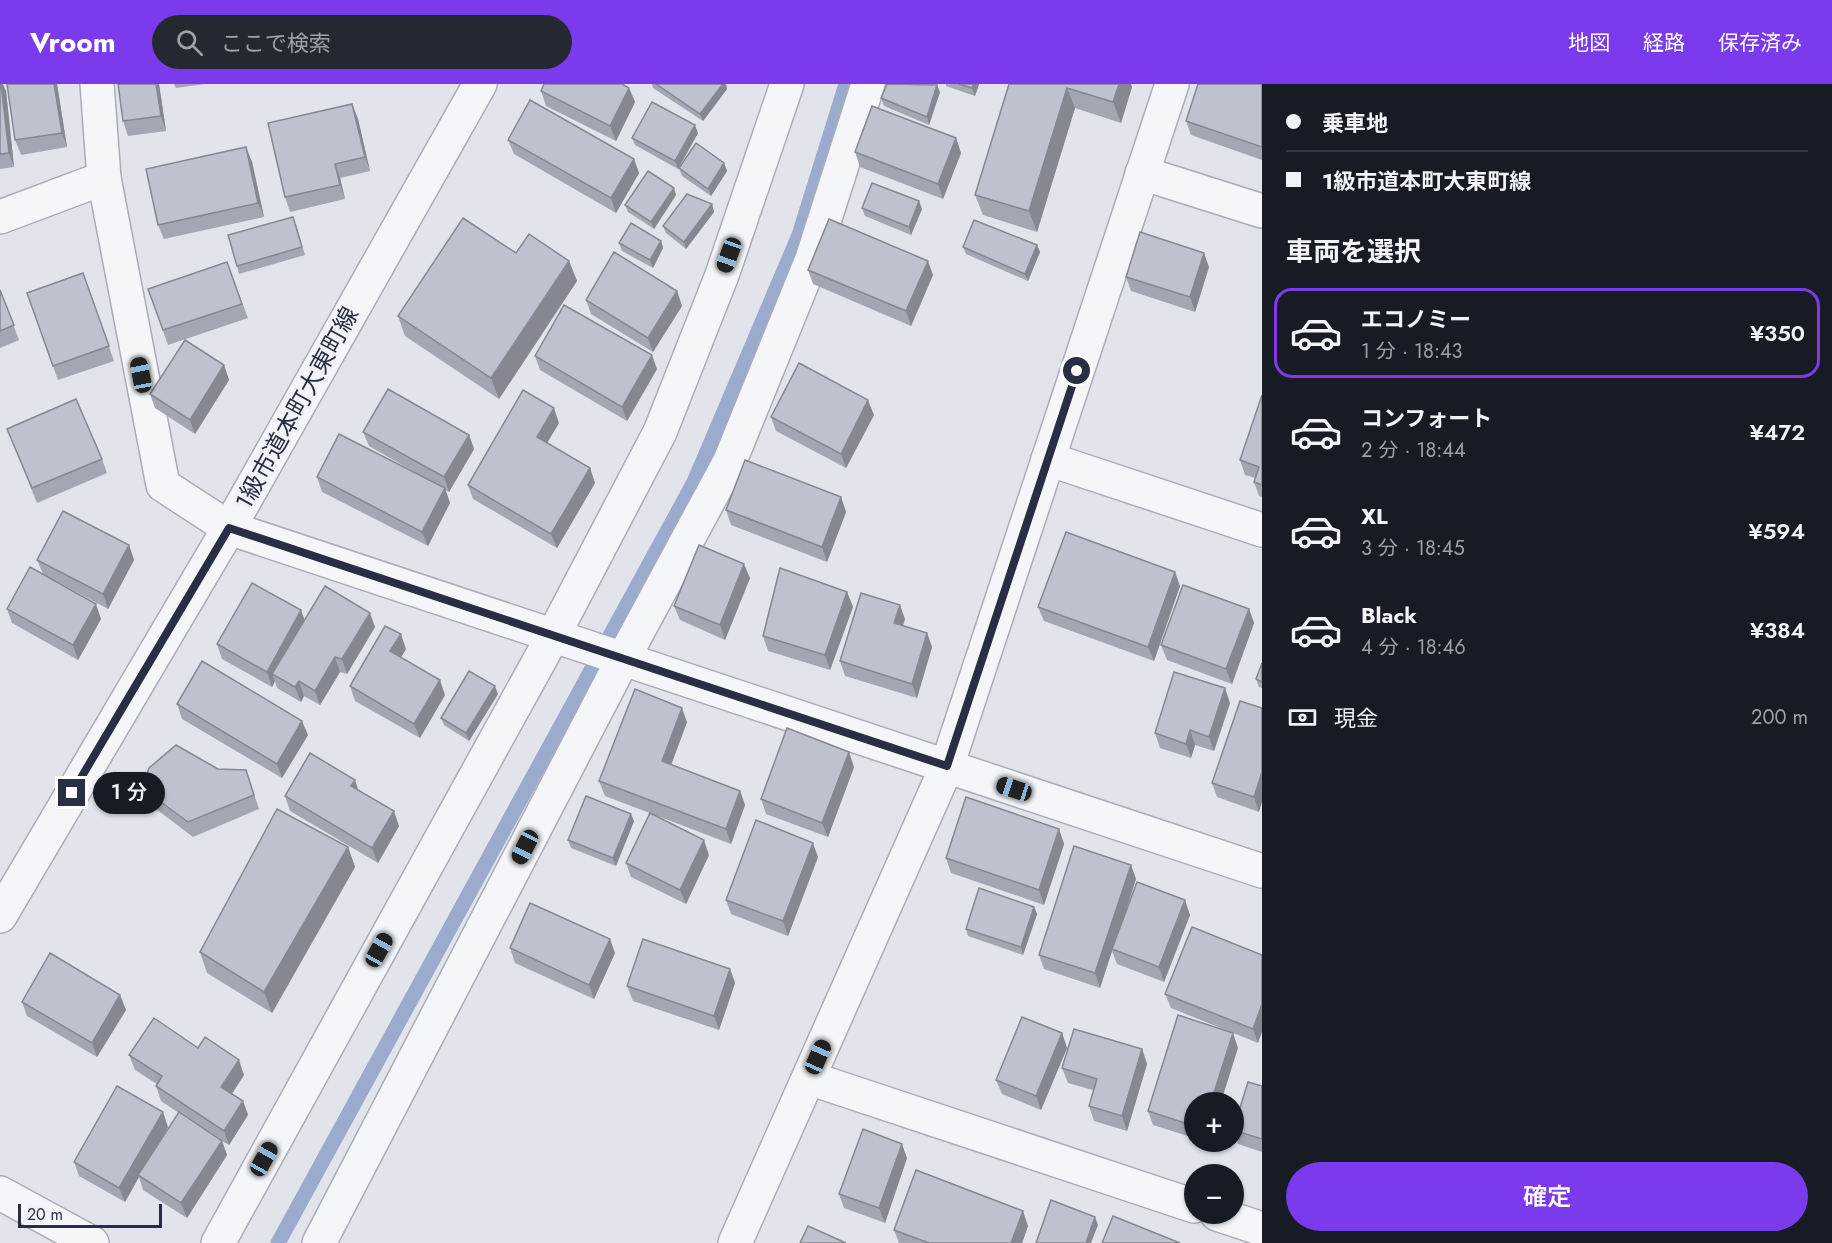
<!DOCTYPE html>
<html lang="ja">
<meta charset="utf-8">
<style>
:root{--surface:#171b24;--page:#242831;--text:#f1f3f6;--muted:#9ea1a6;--line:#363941;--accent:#7c3aed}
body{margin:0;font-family:Jost,"Noto Sans JP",sans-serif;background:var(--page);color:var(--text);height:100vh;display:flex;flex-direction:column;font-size:22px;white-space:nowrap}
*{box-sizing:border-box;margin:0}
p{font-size:20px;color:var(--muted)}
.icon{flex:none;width:33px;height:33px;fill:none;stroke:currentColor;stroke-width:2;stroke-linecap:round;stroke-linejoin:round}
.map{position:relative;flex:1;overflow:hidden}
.panel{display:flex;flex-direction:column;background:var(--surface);width:570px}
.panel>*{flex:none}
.guide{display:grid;align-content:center;height:132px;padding:0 24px;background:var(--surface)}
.tools{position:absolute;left:1184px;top:1008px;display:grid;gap:12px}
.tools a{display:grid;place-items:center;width:60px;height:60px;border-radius:50%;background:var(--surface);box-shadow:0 2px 4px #0004;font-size:30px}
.scale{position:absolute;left:18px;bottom:15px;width:144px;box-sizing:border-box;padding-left:6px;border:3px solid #282e44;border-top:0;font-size:16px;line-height:21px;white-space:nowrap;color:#282e44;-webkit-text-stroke:4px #f1f3f8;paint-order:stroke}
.end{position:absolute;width:27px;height:27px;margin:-14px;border:8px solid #282e44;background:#fff;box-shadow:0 0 0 3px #fff}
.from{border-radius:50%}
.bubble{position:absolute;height:42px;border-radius:21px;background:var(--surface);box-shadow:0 2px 4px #0004;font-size:20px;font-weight:600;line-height:42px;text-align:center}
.car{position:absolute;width:18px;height:36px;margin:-18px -9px;border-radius:8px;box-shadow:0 0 4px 2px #0007;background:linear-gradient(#222 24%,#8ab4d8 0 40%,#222 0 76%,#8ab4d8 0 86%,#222 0)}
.guide b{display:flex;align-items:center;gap:21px;height:57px;font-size:22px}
.guide b+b{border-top:2px solid var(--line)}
.guide i{width:15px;height:15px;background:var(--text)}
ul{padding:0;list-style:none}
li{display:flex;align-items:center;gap:18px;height:90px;margin:0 12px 9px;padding:0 12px;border:3px solid transparent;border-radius:18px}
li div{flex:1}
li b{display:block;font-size:22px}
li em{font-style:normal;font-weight:600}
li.active{border-color:var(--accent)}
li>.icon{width:54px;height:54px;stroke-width:1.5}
h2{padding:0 24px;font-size:27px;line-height:72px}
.pay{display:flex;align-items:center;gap:15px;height:66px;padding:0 24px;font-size:22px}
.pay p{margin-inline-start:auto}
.action{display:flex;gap:12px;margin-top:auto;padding:12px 24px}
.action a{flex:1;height:69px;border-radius:36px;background:var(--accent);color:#fff;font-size:24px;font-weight:600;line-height:69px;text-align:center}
header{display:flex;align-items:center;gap:36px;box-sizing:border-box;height:84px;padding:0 30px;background:var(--accent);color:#fff}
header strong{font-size:28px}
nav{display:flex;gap:33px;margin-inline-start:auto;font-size:21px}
.search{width:420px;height:54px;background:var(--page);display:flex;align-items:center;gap:15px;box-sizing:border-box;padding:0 21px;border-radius:33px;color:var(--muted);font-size:22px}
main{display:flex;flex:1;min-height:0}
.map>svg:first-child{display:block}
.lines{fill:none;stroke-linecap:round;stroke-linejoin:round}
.stream{stroke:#9babcd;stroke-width:15}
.minor-casing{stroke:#aaadb9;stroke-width:36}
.minor{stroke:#f5f6f9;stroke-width:33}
.wall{fill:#a3a7b1}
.shaded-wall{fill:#858890}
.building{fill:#bec2ce;stroke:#858890;stroke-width:1.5}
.route{stroke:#282e44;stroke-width:8}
.labels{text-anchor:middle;stroke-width:6;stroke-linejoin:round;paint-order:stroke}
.street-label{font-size:24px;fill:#282e44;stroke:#f1f3f8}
</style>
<header>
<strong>Vroom</strong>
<div class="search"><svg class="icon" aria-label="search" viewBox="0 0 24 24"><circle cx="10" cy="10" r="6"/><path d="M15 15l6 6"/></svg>ここで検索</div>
<nav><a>地図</a><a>経路</a><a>保存済み</a></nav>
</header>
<main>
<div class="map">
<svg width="1262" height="1159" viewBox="0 0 1262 1159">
<rect width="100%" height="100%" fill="#e2e4eb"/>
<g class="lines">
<polyline class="stream" points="278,1159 694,398 799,151 846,0"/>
<g class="minor-casing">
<g id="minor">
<polyline points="97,0 104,94 163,401 229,444 1262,787"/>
<polyline points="1142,89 1262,127"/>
<polyline points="0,133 104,94"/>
<polyline points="1048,375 1262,446"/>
<polyline points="0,832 229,444 480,0"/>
<polyline points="809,994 1194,1122"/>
<polyline points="0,1109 92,1159"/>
<polyline points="1217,1130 1262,1145"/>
<polyline points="218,1159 553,552 660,348 722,191 787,0"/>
<polyline points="319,1159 623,575 730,377 812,175 868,0"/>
<polyline points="735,1159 947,682 1172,0"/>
</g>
</g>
<use href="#minor" class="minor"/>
</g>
<g class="wall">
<polygon points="0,0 6,7 14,83 0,85"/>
<polygon points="7,0 57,0 67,63 21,71 15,56"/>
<polygon points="159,0 166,47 128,52 123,37"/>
<polygon points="174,0 205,0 176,4"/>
<polygon points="652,0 726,0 727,5 703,37 653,4"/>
<polygon points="946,0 979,0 975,12 946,2"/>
<polygon points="1009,0 1132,3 1121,39 1075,24 1037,148 983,131 975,111"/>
<polygon points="1262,0 1262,76 1191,51 1186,37"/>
<polygon points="629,4 635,18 616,57 546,22 541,7"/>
<polygon points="940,8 929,41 884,22 881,14"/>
<polygon points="352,20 358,35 370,87 340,94 345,115 290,128 285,113"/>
<polygon points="698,49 678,85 635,61 632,54"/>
<polygon points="956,54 961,69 943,115 860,83 855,68"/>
<polygon points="508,56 634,75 639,89 616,129 514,70"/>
<polygon points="246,63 252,78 264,133 164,155 158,141"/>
<polygon points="724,79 727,87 711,112 682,92 679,84"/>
<polygon points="676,111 654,145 628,128 625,121"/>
<polygon points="712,120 714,128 686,165 666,149 663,142"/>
<polygon points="862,124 922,125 911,151 865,132"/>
<polygon points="296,140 305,171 239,190 237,182"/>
<polygon points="661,157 663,164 653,184 622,167 619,159"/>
<polygon points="1037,161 1040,168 1028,197 966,170 963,163"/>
<polygon points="516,169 569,177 577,197 499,315 405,252 398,232"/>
<polygon points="227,178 248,234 168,261 148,205"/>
<polygon points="1209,183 1195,228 1131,207 1126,193"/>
<polygon points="808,186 933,191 911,242 813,200"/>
<polygon points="83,189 114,277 58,296 27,209"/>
<polygon points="0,206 19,256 0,264"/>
<polygon points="677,207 682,222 653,268 591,230 586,216"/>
<polygon points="535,272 657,285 627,337 540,286"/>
<polygon points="224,281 229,296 195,350 155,324 150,310"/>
<polygon points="1262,311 1262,413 1259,412 1254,398 1255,394 1245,391 1240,376"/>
<polygon points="874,331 846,384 776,347 771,333"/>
<polygon points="559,339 547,359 590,384 595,399 557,464 473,415 468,401"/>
<polygon points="7,345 102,375 107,389 37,419"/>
<polygon points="363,348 469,351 474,365 449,408 445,406 450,419 428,462 322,408 317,393 423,393 369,362"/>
<polygon points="841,413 846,428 827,478 731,441 726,426"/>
<polygon points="129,461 134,476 108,525 43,490 37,476"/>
<polygon points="750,494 725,556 680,536 674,522"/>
<polygon points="1180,502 1154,577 1044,537 1038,523"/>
<polygon points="847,508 853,523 830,586 768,567 763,552"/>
<polygon points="7,525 101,535 78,576 12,539"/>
<polygon points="1249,525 1254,539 1232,600 1167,576 1161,561"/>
<polygon points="905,535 903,542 927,549 932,563 917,614 845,592 840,577"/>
<polygon points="305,536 375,543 347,590 340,588 320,621 304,612 301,618 277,604 275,597 272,603 222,575 217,560"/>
<polygon points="406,565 401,573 445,611 420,654 355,617 350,602"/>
<polygon points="1262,579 1262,604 1259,603 1256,595"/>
<polygon points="498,610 469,657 444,641 441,634"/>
<polygon points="1230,619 1214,667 1195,661 1191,674 1160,664 1155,649"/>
<polygon points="177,620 308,651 282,694 182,635"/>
<polygon points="1262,624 1259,728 1217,713 1212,699"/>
<polygon points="687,638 671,681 740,707 745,721 731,760 605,712 599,697"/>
<polygon points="854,683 828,753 766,730 761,715"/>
<polygon points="218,685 246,686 259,725 193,753 147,718 142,704"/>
<polygon points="359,707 399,742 378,779 290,727 285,712"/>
<polygon points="634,737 616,782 571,764 568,756"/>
<polygon points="1059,745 1064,760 1044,821 951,789 946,774"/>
<polygon points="348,763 355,783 272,929 207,889 200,868"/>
<polygon points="709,771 686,820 631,793 626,779"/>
<polygon points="818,773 788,852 731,830 726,816"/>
<polygon points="1131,781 1136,795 1122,839 1190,831 1164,898 1117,880 1112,867 1100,904 1044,885 1039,871"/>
<polygon points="1034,823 1037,830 1023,871 968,852 966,845"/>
<polygon points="510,864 615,869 594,915 515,879"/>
<polygon points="1262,871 1258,959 1171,924 1165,910"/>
<polygon points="730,885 735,899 719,946 633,917 627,902"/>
<polygon points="120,911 126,926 97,973 27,932 22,918"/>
<polygon points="1062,949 1067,964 1041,1026 1002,1010 996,996"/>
<polygon points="198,964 244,991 232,1010 243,1017 248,1031 229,1061 222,1057 227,1071 187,1134 143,1106 139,1093 125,1118 79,1092 74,1078 168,1043 154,1067 179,1029 161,1017 156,1002 157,1000 135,986 129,971"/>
<polygon points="1238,964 1194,1018 1194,1054 1153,1041 1148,1027"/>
<polygon points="1142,965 1147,980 1127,1047 1094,1037 1089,1022 1093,1006 1068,999 1062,984"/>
<polygon points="1262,1002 1262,1068 1238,1060 1233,1046"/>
<polygon points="907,1074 885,1139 844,1124 839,1110"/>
<polygon points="1028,1142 1022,1159 899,1159 894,1146"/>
</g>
<g class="shaded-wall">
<polygon points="1,0 3,0 6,7 14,83 9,69"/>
<polygon points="54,0 57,0 67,63 62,49"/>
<polygon points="156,0 159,0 166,47 161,32"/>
<polygon points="723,0 726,0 727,5 703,37 700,30"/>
<polygon points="973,0 979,0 975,12 972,4"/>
<polygon points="1119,0 1131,0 1132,3 1121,39 1113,18"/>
<polygon points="937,1 940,8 929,41 927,33"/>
<polygon points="629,4 635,18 616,57 610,42"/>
<polygon points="1067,4 1075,24 1037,148 1029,127"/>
<polygon points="352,20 358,35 370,87 365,73"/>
<polygon points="695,41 698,49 678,85 675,77"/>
<polygon points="956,54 961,69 943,115 938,100"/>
<polygon points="246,63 252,78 264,133 258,119"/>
<polygon points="634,75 639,89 616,129 611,114"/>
<polygon points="724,79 727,87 711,112 708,105"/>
<polygon points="335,80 340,94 345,115 340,101"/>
<polygon points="674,104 676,111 654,145 651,138"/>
<polygon points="919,117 922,125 911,151 909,143"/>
<polygon points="712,120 714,128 686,165 684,158"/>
<polygon points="661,157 663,164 653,184 650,176"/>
<polygon points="1037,161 1040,168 1028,197 1025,190"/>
<polygon points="1204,169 1209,183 1195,228 1190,213"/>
<polygon points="569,177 577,197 499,315 491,294"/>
<polygon points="928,177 933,191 911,242 906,227"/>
<polygon points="677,207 682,222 653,268 648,254"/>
<polygon points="652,271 657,285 627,337 622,323"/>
<polygon points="224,281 229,296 195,350 190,336"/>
<polygon points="868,316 874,331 846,384 841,370"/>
<polygon points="554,324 559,339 542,367 537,353"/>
<polygon points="469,351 474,365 449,408 444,393"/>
<polygon points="590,384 595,399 557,464 551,450"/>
<polygon points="445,404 450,419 428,462 422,448"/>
<polygon points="841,413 846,428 827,478 822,463"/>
<polygon points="129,461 134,476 108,525 103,510"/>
<polygon points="744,480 750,494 725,556 720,541"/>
<polygon points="1175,488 1180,502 1154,577 1148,563"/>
<polygon points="847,508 853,523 830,586 825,571"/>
<polygon points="96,520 101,535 78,576 73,561"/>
<polygon points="900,521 905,535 899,553 894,539"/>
<polygon points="1249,525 1254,539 1232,600 1226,585"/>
<polygon points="301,526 306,540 272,590 275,597 272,603 267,588"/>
<polygon points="370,529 375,543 347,590 342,575"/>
<polygon points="927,549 932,563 917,614 912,600"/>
<polygon points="401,550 406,565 396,582 390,567"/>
<polygon points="335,573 340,588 320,621 315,607"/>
<polygon points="440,596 445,611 420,654 414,640"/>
<polygon points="299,597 304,612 301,618 295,603"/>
<polygon points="495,602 498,610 469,657 466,649"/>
<polygon points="1225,604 1230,619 1214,667 1209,653"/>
<polygon points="682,624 687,638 667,692 662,677"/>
<polygon points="302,637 308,651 282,694 277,680"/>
<polygon points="1190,646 1195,661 1191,674 1186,660"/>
<polygon points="849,668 854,683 828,753 822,739"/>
<polygon points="1262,688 1262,718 1259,728 1254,713"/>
<polygon points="355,696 360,711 351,702"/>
<polygon points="740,707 745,721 731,760 726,745"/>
<polygon points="394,727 399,742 378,779 372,764"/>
<polygon points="631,730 634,737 616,782 613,774"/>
<polygon points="1059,745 1064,760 1044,821 1039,806"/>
<polygon points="704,756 709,771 686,820 680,806"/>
<polygon points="813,759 818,773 788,852 783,837"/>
<polygon points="348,763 355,783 272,929 264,908"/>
<polygon points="1131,781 1136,795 1113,866 1112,865 1112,867 1100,904 1095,889"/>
<polygon points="1185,816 1190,831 1164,898 1159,883"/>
<polygon points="1034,823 1037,830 1023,871 1021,863"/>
<polygon points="610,855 615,869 594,915 589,901"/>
<polygon points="730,885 735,899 719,946 714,932"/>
<polygon points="120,911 126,926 97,973 92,959"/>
<polygon points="1262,920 1262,948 1258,959 1253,945"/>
<polygon points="1062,949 1067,964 1041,1026 1036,1012"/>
<polygon points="1233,949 1238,964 1221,1018 1211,1018"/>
<polygon points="1142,965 1147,980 1127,1047 1122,1032"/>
<polygon points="239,976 244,991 227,1017 221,1003"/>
<polygon points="243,1017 248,1031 229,1061 224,1047"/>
<polygon points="163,1028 168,1043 139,1092 138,1091 139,1093 125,1118 119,1104"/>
<polygon points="222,1057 227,1071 187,1134 181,1119"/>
<polygon points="902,1060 907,1074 885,1139 879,1124"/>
<polygon points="1023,1127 1028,1142 1022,1159 1011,1159"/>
<polygon points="1095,1133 1098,1141 1091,1159 1086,1159"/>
</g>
<g class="building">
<polygon points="0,0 1,0 9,69 0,70"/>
<polygon points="7,0 54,0 62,49 15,56"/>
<polygon points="118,0 156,0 161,32 123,37"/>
<polygon points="544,0 622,0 629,4 610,42 541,7"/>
<polygon points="656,0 723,0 700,30"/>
<polygon points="887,0 937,1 927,33 881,14"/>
<polygon points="959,0 973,0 972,4"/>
<polygon points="1009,0 1119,0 1113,18 1067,4 1029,127 975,111"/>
<polygon points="1198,0 1262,0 1262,63 1186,37"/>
<polygon points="530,16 634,75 611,114 508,56"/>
<polygon points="652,18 695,41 675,77 632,54"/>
<polygon points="352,20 365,73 335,80 340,101 285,113 268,39"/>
<polygon points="872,22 956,54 938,100 855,68"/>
<polygon points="696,59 724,79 708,105 679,84"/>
<polygon points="246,63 258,119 158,141 146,85"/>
<polygon points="648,87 674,104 651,138 625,121"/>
<polygon points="872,99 919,117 909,143 862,124"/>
<polygon points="687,110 712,120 684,158 663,142"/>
<polygon points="293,133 302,163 237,182 228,151"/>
<polygon points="463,134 516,169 529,150 569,177 491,294 398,232"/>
<polygon points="829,135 928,177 906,227 808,186"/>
<polygon points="974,136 1037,161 1025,190 963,163"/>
<polygon points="631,139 661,157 650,176 619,159"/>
<polygon points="1140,148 1204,169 1190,213 1126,193"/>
<polygon points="614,168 677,207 648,254 586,216"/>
<polygon points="227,178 242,220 163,246 148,205"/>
<polygon points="83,189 109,262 53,282 27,209"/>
<polygon points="0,206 14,241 0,247"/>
<polygon points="564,221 652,271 622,323 535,272"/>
<polygon points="185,256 224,281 190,336 150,310"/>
<polygon points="799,279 868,316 841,370 771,333"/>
<polygon points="388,305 469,351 444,393 363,348"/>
<polygon points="523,306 554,324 537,353 590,384 551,450 468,401"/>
<polygon points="1262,311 1262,401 1254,398 1259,383 1240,376"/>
<polygon points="76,315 102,375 32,404 7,345"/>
<polygon points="339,350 445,404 422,448 317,393"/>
<polygon points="745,376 841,413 822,463 726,426"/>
<polygon points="63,427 129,461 103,510 37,476"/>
<polygon points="1066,448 1175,488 1148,563 1038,523"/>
<polygon points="699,461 744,480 720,541 674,522"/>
<polygon points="30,483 96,520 73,561 7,525"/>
<polygon points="780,484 847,508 825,571 763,552"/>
<polygon points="252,499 301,526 267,588 217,560"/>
<polygon points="1183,501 1249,525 1226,585 1161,561"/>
<polygon points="325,502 370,529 342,575 335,573 315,607 299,597 295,603 272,590"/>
<polygon points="861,509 900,521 894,539 927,549 912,600 840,577"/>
<polygon points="385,542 401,550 390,567 440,596 414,640 350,602"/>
<polygon points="202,577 302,637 277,680 177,620"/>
<polygon points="1262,579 1262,598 1256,595"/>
<polygon points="469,587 495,602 466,649 441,634"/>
<polygon points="1174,588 1225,604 1209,653 1190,646 1186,660 1155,649"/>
<polygon points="635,605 682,624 662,677 740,707 726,745 599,697"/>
<polygon points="1240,617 1262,624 1262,688 1254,713 1212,699"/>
<polygon points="787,644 849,668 822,739 761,715"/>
<polygon points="176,661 218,685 246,686 254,711 188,738 142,704 149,684"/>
<polygon points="310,669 355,696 351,702 394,727 372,764 285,712"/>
<polygon points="586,712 631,730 613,774 568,756"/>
<polygon points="966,713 1059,745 1039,806 946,774"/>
<polygon points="277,725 348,763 264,908 200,868"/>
<polygon points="650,729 704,756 680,806 626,779"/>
<polygon points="756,736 813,759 783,837 726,816"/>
<polygon points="1074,762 1131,781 1095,889 1039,871"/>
<polygon points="1137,798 1185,816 1159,883 1112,865"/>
<polygon points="979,804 1034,823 1021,863 966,845"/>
<polygon points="530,819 610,855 589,901 510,864"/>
<polygon points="1192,843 1262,871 1262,920 1253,945 1165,910"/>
<polygon points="643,855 730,885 714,932 627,902"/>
<polygon points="50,869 120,911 92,959 22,918"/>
<polygon points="1178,931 1233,949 1211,1018 1194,1018 1194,1042 1148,1027"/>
<polygon points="1022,933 1062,949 1036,1012 996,996"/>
<polygon points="154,934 198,964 205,953 239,976 221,1003 243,1017 224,1047 156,1002 162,992 129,971"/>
<polygon points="1074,945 1142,965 1122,1032 1089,1022 1097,995 1062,984"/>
<polygon points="1248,998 1262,1002 1262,1055 1233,1046"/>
<polygon points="117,1002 163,1028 119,1104 74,1078"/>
<polygon points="179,1028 222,1057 181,1119 138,1091"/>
<polygon points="863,1045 902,1060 879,1124 839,1110"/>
<polygon points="916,1086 1023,1127 1011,1159 929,1159 894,1146"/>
<polygon points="1051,1116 1095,1133 1086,1159 1036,1159"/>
<polygon points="1113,1132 1180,1159 1102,1159"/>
<polygon points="808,1142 846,1159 800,1159"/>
</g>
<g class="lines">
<polyline class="route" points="72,709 229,444 947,682 1077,287"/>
</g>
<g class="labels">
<g class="street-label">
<text transform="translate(297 324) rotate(-61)" y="8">1級市道本町大東町線</text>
</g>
</g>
</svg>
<div class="tools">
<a>+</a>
<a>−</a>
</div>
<div class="scale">20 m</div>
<i class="end from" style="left:1077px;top:287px"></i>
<i class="end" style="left:72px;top:709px"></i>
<div class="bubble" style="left:93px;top:688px;width:72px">1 分</div>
<i class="car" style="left:729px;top:171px;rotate:200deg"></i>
<i class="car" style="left:141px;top:291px;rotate:349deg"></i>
<i class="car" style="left:1014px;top:705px;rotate:288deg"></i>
<i class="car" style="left:525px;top:763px;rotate:207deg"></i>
<i class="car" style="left:379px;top:866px;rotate:29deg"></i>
<i class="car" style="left:818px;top:973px;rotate:24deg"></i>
<i class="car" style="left:264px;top:1075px;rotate:29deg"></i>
</div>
<section class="panel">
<div class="guide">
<b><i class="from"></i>乗車地</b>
<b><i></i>1級市道本町大東町線</b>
</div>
<h2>車両を選択</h2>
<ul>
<li class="active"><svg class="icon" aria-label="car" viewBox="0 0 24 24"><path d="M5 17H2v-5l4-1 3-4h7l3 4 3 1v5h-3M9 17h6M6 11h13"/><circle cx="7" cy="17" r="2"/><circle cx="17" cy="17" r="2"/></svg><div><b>エコノミー</b><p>1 分 · 18:43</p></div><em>¥350</em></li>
<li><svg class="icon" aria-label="car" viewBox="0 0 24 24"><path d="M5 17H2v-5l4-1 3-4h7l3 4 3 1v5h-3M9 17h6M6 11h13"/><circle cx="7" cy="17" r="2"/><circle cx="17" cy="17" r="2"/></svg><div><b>コンフォート</b><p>2 分 · 18:44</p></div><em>¥472</em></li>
<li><svg class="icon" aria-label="car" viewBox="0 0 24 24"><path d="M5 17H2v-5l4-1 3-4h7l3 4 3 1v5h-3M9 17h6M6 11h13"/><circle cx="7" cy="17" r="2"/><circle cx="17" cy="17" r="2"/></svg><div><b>XL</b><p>3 分 · 18:45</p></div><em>¥594</em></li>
<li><svg class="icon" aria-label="car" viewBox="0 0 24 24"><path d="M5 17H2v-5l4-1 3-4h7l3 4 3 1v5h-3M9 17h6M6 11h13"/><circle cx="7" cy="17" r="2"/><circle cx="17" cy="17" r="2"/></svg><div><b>Black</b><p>4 分 · 18:46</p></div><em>¥384</em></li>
</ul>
<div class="pay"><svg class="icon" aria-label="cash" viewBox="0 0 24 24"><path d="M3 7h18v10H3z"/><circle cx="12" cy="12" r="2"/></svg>現金<p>200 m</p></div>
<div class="action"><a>確定</a></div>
</section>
</main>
